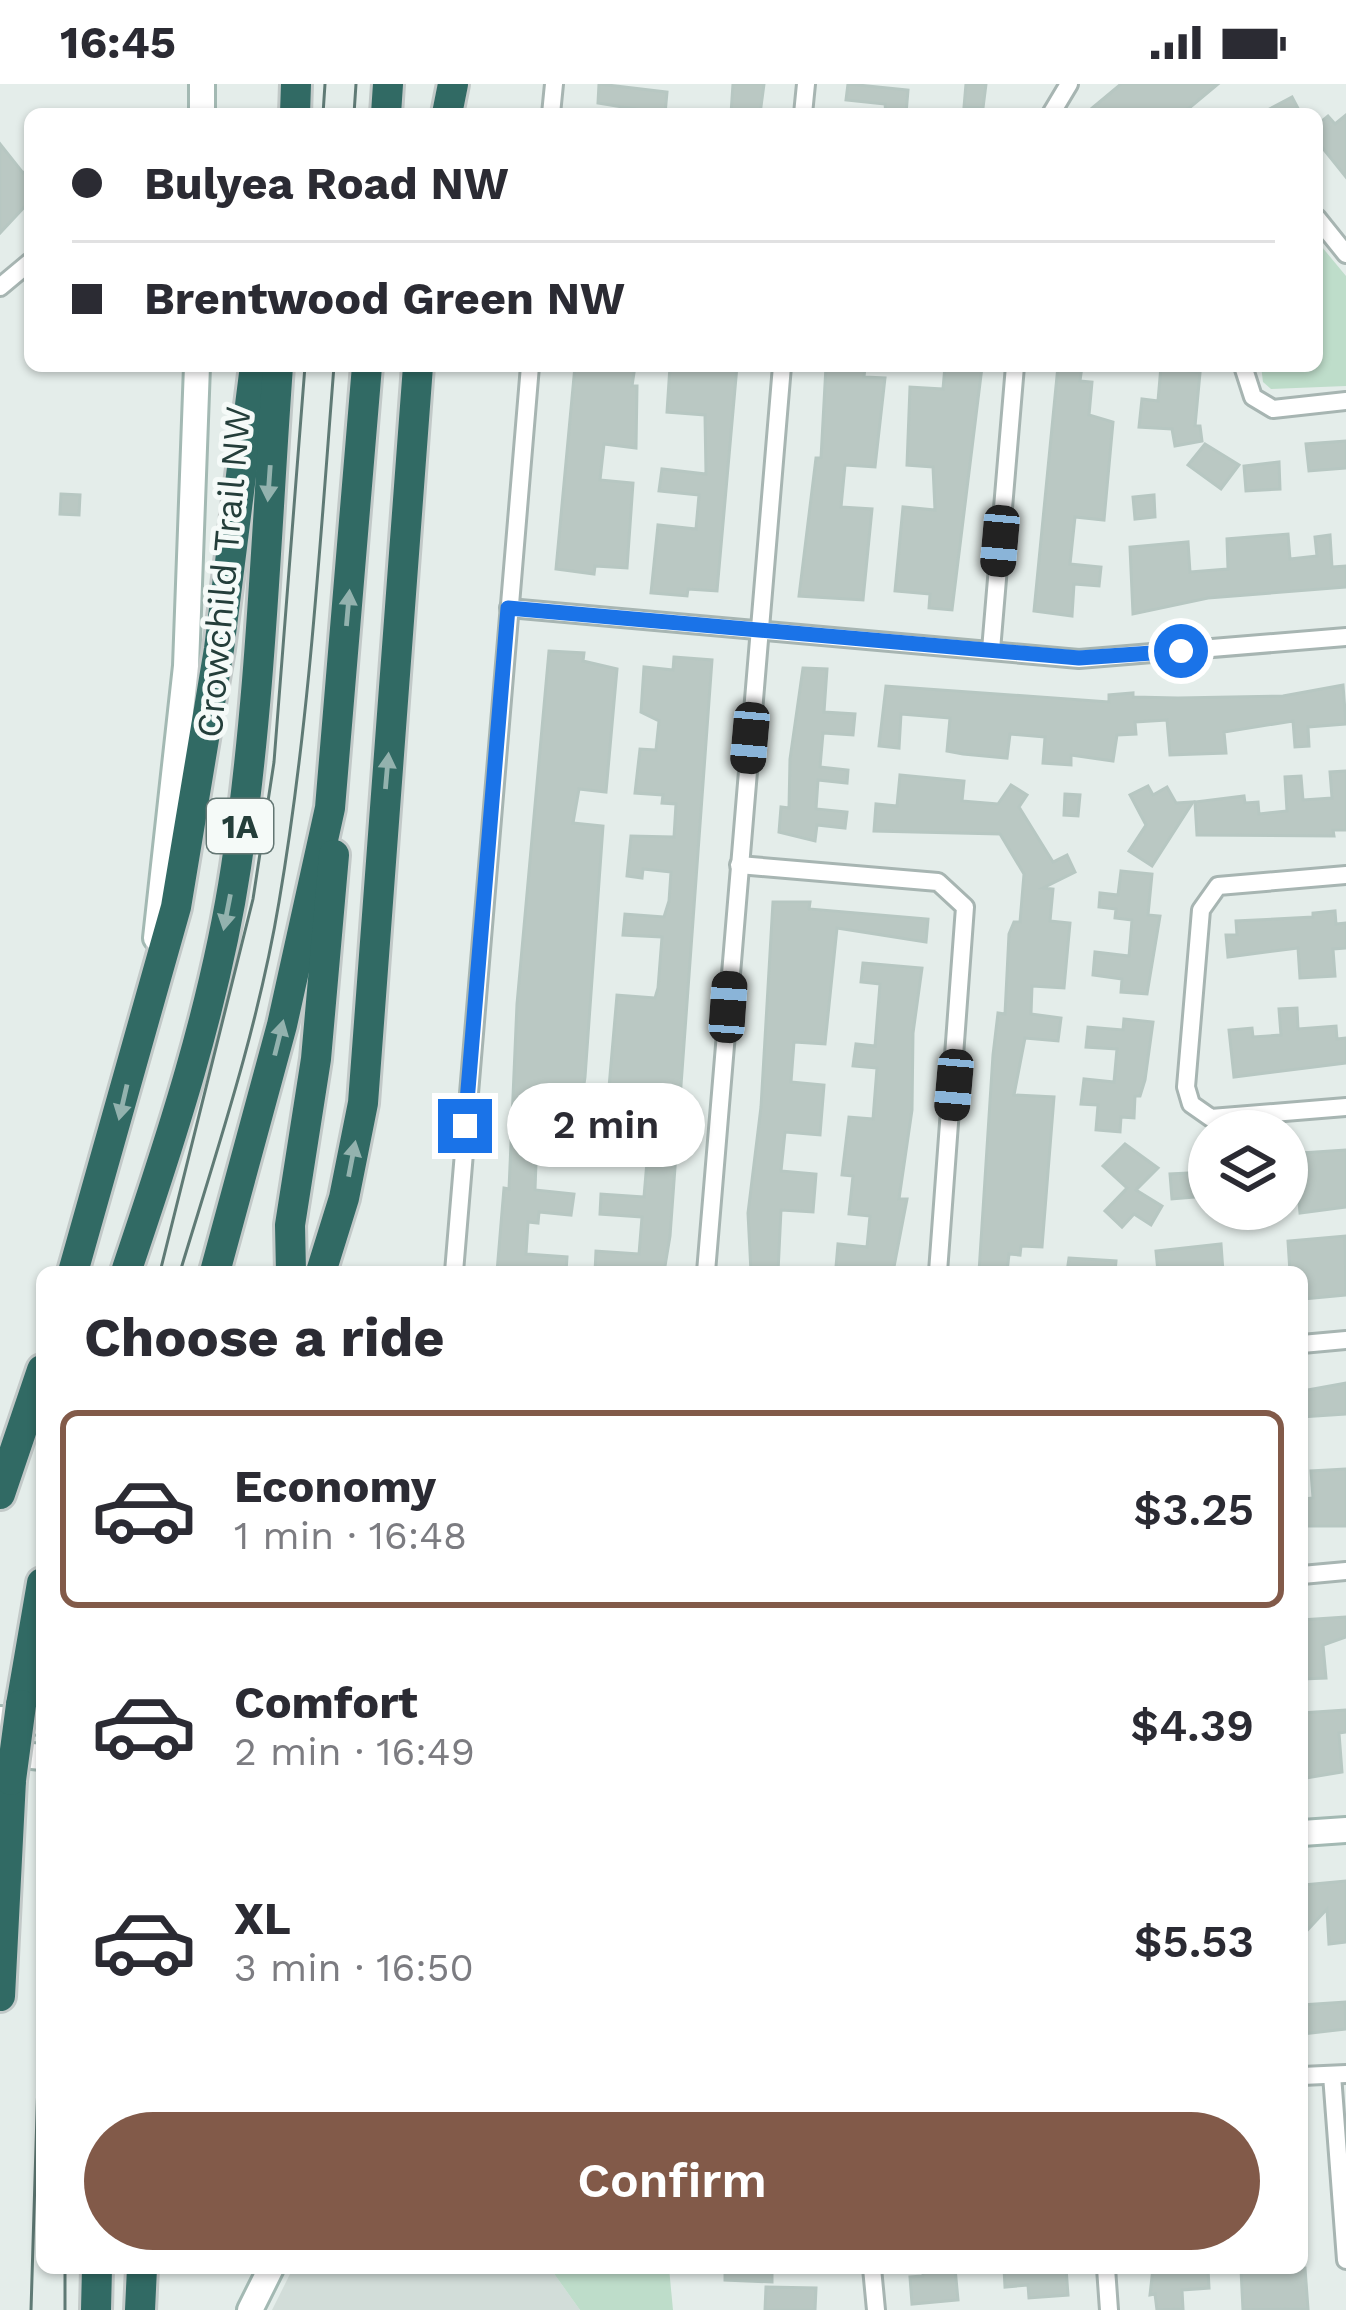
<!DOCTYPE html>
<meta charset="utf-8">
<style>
:root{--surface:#fff;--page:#f7f7f7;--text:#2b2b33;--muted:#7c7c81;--line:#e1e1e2;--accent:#825a49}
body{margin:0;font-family:"Work Sans",sans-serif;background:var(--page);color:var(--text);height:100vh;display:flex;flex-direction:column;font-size:45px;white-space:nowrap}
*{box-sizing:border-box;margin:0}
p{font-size:39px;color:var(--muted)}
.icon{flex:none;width:66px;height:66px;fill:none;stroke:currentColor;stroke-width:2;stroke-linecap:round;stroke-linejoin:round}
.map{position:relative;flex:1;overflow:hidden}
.sheet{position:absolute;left:36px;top:1182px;width:1272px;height:1008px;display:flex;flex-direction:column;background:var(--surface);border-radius:18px;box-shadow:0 3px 9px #0004}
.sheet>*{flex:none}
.banner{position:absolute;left:24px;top:24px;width:1299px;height:264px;border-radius:18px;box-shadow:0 3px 9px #0004;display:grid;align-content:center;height:264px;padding:0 48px;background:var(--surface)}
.buttons{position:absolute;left:1188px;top:1026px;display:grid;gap:24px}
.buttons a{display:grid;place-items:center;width:120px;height:120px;border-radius:50%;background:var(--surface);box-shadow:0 3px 9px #0004;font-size:60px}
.end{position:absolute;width:54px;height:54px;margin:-27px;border:15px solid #1a73e8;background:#fff;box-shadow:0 0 0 6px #fff}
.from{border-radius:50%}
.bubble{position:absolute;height:84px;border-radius:42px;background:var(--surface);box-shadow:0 3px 9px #0004;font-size:39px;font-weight:600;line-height:84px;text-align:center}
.car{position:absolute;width:36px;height:72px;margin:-36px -18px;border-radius:15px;box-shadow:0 0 9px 3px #0007;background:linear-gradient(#222 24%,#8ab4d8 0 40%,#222 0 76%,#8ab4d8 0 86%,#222 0)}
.banner b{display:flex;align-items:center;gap:42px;height:114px;font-size:45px}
.banner b+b{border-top:3px solid var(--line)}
.banner i{width:30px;height:30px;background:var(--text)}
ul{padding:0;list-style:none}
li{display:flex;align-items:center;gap:36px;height:198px;margin:0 24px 18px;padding:0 24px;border:6px solid transparent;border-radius:18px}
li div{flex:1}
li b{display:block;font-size:45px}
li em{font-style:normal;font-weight:600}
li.current{border-color:var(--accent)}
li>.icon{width:108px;height:108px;stroke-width:1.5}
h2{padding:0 48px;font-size:54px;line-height:144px}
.primary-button{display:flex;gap:24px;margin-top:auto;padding:24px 48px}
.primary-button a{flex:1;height:138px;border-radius:72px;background:var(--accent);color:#fff;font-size:48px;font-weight:600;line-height:138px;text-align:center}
.status{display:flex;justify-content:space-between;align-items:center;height:84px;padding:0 60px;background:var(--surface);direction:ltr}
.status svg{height:33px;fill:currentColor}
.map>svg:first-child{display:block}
.built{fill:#d2ddd9}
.park{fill:#beddca}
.building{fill:#bac8c3;stroke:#b7c7c2;stroke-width:3}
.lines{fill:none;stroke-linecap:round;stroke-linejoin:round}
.street-casing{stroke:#a7b5b2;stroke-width:22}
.secondary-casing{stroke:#a3b9b3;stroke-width:30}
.highway-casing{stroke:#c2c9c8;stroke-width:36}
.street{stroke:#fff;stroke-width:16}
.secondary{stroke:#fff;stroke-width:24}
.highway{stroke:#316a64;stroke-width:30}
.tram{stroke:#5f7a75;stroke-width:3}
.highway-bridge-casing{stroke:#c2c9c8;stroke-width:36;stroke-linecap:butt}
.highway-bridge{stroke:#316a64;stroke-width:30}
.oneway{fill:#93b2ae}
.route{stroke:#1a73e8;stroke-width:15}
.labels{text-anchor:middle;stroke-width:10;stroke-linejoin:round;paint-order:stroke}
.shield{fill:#f5faf8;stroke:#637673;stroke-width:3}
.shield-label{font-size:33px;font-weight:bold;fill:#243e3a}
.street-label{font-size:36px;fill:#243e3a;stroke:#f5faf8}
</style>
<div class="status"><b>16:45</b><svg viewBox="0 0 49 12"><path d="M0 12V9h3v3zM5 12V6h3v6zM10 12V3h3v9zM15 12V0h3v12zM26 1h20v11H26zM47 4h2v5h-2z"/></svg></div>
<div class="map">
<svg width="1346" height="2226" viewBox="0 0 1346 2226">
<rect width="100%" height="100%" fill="#e4edea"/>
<polygon class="built" points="293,2184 550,2184 580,2226 272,2226"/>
<g class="park">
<polygon points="1317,157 1346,192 1346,302 1271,305 1263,298 1261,282 1317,282"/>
<polygon points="550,2184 669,2184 673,2226 580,2226"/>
</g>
<g class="building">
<polygon points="599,0 667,8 665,30 598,19"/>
<polygon points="733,0 764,0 760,30 731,30"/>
<polygon points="848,0 908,6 906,30 886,30 885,20 846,16"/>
<polygon points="966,0 986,0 983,24 964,23"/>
<polygon points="1121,0 1218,0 1182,30 1085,30"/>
<polygon points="1292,13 1301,30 1260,30"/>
<polygon points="1346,31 1346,93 1317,57 1317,41 1328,32 1335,40"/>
<polygon points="0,60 23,89 30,84 30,117 0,149"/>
<polygon points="575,282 635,282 632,302 637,302 636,364 604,360 600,396 633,399 627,484 595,482 594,490 556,485"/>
<polygon points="670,282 737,282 717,507 688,505 687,512 651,509 658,441 696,445 699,411 659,407 662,385 706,390 705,331 667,328"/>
<polygon points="826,282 865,283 864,293 885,294 875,383 845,381 841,423 872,425 863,516 799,512 816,374 821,374"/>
<polygon points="945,282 982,283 952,526 929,524 930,510 895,507 903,423 935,426 933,383 907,381 910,303 943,305"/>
<polygon points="1058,282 1082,282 1080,297 1092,298 1089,331 1113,338 1104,436 1075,433 1070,480 1101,483 1099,502 1074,500 1072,532 1034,527"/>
<polygon points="1161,282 1200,289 1195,342 1200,342 1202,357 1175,362 1172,345 1139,343 1142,315 1158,317"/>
<polygon points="1346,357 1346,384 1309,387 1306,360"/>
<polygon points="1205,360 1239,381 1221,405 1188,381"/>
<polygon points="1279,378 1280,405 1246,407 1244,382"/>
<polygon points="61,410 80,411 79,431 60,430"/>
<polygon points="1154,411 1155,433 1135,435 1133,413"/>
<polygon points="1288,450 1290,475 1317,472 1315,453 1330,451 1332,483 1346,482 1346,503 1208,514 1133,530 1130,463 1188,458 1190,488 1228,485 1227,455"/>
<polygon points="549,567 584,569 583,577 617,585 606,708 579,705 573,739 603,742 585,993 580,1027 538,1023 535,1106 574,1110 571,1131 539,1128 538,1139 528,1138 526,1170 567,1173 566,1188 497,1188 504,1104 509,1105 517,920"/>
<polygon points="674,573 712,576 670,1152 664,1188 595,1188 596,1167 639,1170 642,1133 600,1130 601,1110 644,1113 650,1042 606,1038 617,911 655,914 658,904 662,853 623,851 625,830 664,833 669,817 671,788 643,785 642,794 627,792 631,752 674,753 676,720 662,719 663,711 635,709 640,665 656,666 659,637 641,628 644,583 673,586"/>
<polygon points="803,584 827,585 824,628 855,630 853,651 823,649 820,683 848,686 847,699 818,696 816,725 847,728 845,744 817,741 815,757 779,748 781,723 789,724 790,675"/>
<polygon points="1343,601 1346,640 1308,643 1309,662 1295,663 1293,637 1224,648 1226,669 1170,671 1167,636 1135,638 1136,650 1117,651 1113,677 1071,671 1071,681 1043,679 1045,653 1010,650 1007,674 963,670 947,667 950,634 901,630 899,664 879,662 886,602 1109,618 1109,611 1133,609 1133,613 1178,614 1283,612"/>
<polygon points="1346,687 1346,746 1333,746 1334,752 1197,751 1195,718 1244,712 1245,719 1258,718 1259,730 1287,727 1285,693 1301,692 1303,716 1332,714 1330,688"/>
<polygon points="900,691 964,697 962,717 998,720 1011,701 1027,711 1019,723 1053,778 1067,771 1075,788 1043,804 1053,805 1050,837 1070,839 1064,904 1032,902 1031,930 1061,934 1058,957 1025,954 1014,1011 1054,1013 1042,1163 1021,1162 1020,1171 1009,1170 1007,1188 979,1188 993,971 998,929 1005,930 1009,850 1014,838 1020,838 1024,790 1000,750 874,747 876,720 897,722"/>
<polygon points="1148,702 1153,711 1167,703 1176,719 1193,718 1152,782 1129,767 1146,741 1130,711"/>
<polygon points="1065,710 1080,711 1078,732 1064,731"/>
<polygon points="1121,787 1152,790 1148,831 1160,832 1147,910 1121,908 1122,895 1093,891 1095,868 1129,872 1132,836 1115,834 1116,825 1099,823 1100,809 1118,811"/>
<polygon points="773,818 810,818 809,825 928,835 926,858 837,844 825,960 794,958 791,998 824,1001 820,1051 785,1048 781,1087 816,1090 813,1128 781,1126 778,1188 751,1188 748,1129 761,1023"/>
<polygon points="1335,827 1336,840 1346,839 1346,864 1333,865 1335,892 1300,894 1298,864 1228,873 1226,851 1237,851 1236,837 1313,833 1313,829"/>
<polygon points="863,879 922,884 913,949 912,1026 899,1115 907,1115 893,1188 836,1183 838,1160 867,1163 870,1132 849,1130 853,1092 842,1091 849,1033 873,1035 877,984 853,982 856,960 875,962 880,900 861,898"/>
<polygon points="1297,924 1298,945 1336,942 1337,955 1346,954 1346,979 1234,993 1229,946 1252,944 1253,953 1281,951 1279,925"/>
<polygon points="1124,935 1153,938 1145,996 1140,1012 1135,1012 1134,1034 1121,1033 1120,1048 1096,1046 1098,1021 1081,1020 1084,995 1114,998 1117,965 1086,963 1088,943 1123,946"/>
<polygon points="1125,1060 1158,1084 1136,1106 1162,1122 1151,1141 1134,1130 1122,1143 1105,1127 1127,1104 1103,1082"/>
<polygon points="1346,1066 1346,1123 1300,1129 1297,1096 1287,1096 1287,1070"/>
<polygon points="1207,1088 1209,1112 1172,1115 1170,1090"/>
<polygon points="1345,1152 1346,1211 1302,1215 1302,1188 1290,1188 1288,1157"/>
<polygon points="1221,1160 1223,1188 1158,1188 1156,1167"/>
<polygon points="1069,1174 1116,1177 1115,1188 1067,1188"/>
<polygon points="1346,1299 1346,1330 1302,1333 1302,1307"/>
<polygon points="1346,1385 1346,1442 1302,1442 1302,1415 1313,1414 1311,1387"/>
<polygon points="1346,1533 1346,1553 1323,1561 1326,1594 1303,1595 1302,1536"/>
<polygon points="1346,1626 1346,1648 1339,1649 1342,1688 1306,1694 1302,1629"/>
<polygon points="1346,1797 1346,1858 1329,1860 1327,1825 1302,1852 1302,1801"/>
<polygon points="1345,1918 1346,1945 1302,1950 1302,1921"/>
<polygon points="725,2184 772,2184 772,2198 725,2196"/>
<polygon points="923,2184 955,2184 958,2216 912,2220 910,2193 923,2192"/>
<polygon points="1004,2184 1066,2184 1068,2211 1029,2214 1028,2201 1005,2203"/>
<polygon points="1153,2184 1208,2184 1209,2204 1182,2206 1183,2225 1157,2226 1155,2210 1150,2211"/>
<polygon points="1305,2184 1308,2225 1243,2226 1241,2185"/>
<polygon points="766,2203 816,2204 815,2226 765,2226"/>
</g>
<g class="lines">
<g class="street-casing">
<g id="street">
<polyline points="551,30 554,0"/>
<polyline points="803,30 806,0"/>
<polyline points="1051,30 1069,0"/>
<polyline points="1317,134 1346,170"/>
<polyline points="0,203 30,178"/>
<polyline points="1243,282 1253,313 1273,325 1346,317"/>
<polyline points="509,524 1079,575 1346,553"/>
<polyline points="991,566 1015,282"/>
<polyline points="739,781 938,798 965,823 938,1188"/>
<polyline points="1346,791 1218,802 1201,826 1186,1003 1191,1020 1211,1034 1346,1023"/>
<polyline points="454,1188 530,282"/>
<polyline points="706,1188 782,282"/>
<polyline points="1302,1260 1346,1256"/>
<polyline points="1302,1491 1346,1487"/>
<polyline points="1332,1991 1346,2176"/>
<polyline points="1302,1992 1346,1990"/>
<polyline points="872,2184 876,2226"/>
<polyline points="1106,2184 1109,2226"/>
</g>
</g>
<g class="secondary-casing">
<g id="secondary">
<polyline points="202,30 202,0"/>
<polyline points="156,854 186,582 197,282"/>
<polyline points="0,1635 42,1638"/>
<polyline points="0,1669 42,1673"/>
<polyline points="1302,1749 1346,1746"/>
<polyline points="250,2226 271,2184"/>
</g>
</g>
<g class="highway-casing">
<g id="highway">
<polyline points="295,30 296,0"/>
<polyline points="386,30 388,0"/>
<polyline points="447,30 453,0"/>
<polyline points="73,1188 176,823 219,565 255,282"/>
<path d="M126,1188C171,1055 215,922 236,783C261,618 266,448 278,282"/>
<polyline points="215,1188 282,941 330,724 367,282"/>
<polyline points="291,1188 290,1141 316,975 334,771"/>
<polyline points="321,1188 344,1114 363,1019 418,282"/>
<polyline points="0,1410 42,1286"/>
<polyline points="21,1621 42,1499"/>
<polyline points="0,1912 11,1696"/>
<polyline points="96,2226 97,2184"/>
<polyline points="140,2226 142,2184"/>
</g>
</g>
<use href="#street" class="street"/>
<use href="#secondary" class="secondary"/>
<use href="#highway" class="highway"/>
<g class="tram">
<polyline points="323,30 325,0"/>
<polyline points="354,30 356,0"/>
<polyline points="160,1188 253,815 274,678 305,282"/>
<path d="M180,1188C217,1066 258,944 279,818C309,642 320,460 334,282"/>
<polyline points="31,2226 42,1866"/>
<polyline points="65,2226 65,2184"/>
</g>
<g class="highway-bridge-casing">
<polyline id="highway-bridge" points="11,1696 21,1621"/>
</g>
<use href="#highway-bridge" class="highway-bridge"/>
</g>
<defs><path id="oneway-solid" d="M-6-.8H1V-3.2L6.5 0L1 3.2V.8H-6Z" transform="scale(3)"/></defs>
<g class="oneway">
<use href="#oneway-solid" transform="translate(269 399) rotate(94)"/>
<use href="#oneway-solid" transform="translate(348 524) rotate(-85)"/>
<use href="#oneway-solid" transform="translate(387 687) rotate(-85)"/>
<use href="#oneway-solid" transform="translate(227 828) rotate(101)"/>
<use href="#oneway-solid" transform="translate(279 954) rotate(-76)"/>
<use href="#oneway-solid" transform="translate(123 1018) rotate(103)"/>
<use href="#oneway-solid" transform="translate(352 1075) rotate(-79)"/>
</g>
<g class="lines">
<polyline class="route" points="465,1042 508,524 1079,574 1181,567"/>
</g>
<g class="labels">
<rect class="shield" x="207" y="715" width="66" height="54" rx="9"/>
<g class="shield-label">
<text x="240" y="754">1A</text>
</g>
<g class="street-label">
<text transform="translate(223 488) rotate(-85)" y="13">Crowchild Trail NW</text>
</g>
</g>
</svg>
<div class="buttons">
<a><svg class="icon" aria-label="layers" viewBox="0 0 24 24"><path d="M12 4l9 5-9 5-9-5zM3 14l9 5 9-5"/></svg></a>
</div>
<i class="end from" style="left:1181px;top:567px"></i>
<i class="end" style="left:465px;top:1042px"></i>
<div class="bubble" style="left:507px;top:999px;width:198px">2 min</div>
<i class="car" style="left:1000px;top:457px;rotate:185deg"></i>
<i class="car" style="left:750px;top:654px;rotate:185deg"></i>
<i class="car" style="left:728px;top:923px;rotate:4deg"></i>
<i class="car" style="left:954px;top:1001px;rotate:185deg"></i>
<div class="banner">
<b><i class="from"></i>Bulyea Road NW</b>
<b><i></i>Brentwood Green NW</b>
</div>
<section class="sheet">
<h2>Choose a ride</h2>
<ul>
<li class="current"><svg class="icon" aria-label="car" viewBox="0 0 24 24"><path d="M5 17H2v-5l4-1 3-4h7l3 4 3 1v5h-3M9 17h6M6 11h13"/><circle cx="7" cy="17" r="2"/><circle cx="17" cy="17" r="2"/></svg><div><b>Economy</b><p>1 min · 16:48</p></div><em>$3.25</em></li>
<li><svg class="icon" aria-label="car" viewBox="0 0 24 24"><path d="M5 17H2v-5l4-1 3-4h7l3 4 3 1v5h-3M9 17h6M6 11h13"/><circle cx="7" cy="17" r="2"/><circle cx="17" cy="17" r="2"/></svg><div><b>Comfort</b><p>2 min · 16:49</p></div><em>$4.39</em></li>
<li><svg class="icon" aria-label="car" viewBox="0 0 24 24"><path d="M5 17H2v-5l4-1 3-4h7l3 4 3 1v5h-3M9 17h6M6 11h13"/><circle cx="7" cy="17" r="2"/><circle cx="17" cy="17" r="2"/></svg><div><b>XL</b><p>3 min · 16:50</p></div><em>$5.53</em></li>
</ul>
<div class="primary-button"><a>Confirm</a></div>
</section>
</div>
